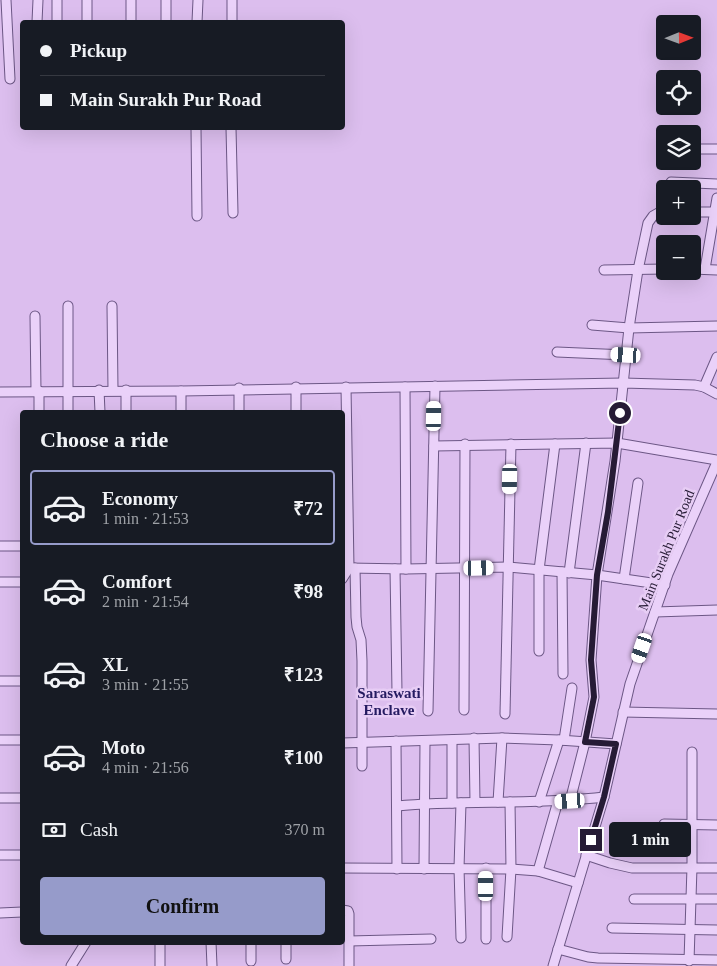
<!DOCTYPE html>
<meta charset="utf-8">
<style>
:root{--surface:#171b24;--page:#242831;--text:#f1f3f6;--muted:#9ea1a6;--line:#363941;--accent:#969bca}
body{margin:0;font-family:Georgia,serif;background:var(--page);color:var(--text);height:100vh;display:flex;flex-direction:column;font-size:19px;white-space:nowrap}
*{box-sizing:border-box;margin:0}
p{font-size:16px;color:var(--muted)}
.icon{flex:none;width:28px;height:28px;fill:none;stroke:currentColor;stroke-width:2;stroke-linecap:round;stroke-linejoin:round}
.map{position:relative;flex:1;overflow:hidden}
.details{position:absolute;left:20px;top:410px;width:325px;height:535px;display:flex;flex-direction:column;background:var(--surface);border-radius:5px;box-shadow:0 5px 20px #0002}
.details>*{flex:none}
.guide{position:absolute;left:20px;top:20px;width:325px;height:110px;border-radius:5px;box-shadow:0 5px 20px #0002;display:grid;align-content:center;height:110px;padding:0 20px;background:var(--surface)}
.needle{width:32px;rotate:89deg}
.fabs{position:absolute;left:656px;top:15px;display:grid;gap:10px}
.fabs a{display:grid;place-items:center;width:45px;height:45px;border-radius:5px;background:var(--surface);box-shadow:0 5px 20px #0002;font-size:25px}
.end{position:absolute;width:22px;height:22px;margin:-11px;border:6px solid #261b35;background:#fff;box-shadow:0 0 0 2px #fff}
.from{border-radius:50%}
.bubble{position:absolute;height:35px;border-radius:5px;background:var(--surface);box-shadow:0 5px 20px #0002;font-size:16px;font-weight:800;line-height:35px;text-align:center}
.car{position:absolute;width:15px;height:30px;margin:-15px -8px;border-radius:6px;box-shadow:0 0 4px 1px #0007;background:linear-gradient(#fff 24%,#345 0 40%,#fff 0 76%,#345 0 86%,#fff 0)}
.guide b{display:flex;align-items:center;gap:18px;height:48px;font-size:19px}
.guide b+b{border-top:1px solid var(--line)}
.guide i{width:12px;height:12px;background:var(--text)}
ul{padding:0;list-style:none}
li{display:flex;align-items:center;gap:15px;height:75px;margin:0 10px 8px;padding:0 10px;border:2px solid transparent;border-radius:5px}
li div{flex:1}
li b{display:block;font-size:19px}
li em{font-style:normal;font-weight:800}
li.active{border-color:var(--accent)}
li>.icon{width:45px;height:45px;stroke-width:1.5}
h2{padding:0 20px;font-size:22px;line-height:60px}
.pay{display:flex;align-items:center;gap:12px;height:55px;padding:0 20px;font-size:19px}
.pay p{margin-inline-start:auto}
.action{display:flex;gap:10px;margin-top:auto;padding:10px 20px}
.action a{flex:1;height:58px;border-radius:5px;background:var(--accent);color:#111;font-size:20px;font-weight:800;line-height:58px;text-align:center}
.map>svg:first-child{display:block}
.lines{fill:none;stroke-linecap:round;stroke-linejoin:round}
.minor-casing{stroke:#6c5785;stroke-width:11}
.minor{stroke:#ead1f9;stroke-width:9}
.route{stroke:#261b35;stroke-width:6}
.labels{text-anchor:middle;stroke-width:5;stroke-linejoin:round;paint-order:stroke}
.street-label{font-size:14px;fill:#261b35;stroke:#e7cdf5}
.neighbourhood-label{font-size:15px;font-weight:bold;fill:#251b61;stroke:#e7cdf5}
</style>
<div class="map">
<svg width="717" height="966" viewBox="0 0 717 966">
<rect width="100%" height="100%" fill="#dcbeee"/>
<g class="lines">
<g class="minor-casing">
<g id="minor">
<polyline points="6,0 10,79"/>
<polyline points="57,0 57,22"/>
<polyline points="87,0 87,22"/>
<polyline points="131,0 131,22"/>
<polyline points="166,0 166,22"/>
<polyline points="37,22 38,0"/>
<polyline points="197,22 198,0"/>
<polyline points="232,22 232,0"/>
<polyline points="196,128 197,216"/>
<polyline points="231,128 233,213"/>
<polyline points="701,149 717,149"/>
<polyline points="671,182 717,184"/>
<polyline points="692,212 717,212"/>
<polyline points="692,269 717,270"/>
<polyline points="705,269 717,198"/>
<polyline points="604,270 665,269"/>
<polyline points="68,306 68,412"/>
<polyline points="112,306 113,390"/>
<polyline points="35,316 36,391"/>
<polyline points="592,325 629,328 717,326"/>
<polyline points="557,352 626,355"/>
<polyline points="296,387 296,412"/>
<polyline points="405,387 406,569"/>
<polyline points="704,387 717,357"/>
<polyline points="99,390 100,412"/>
<polyline points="126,390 126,412"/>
<polyline points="39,391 39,412"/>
<polyline points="181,391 181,412"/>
<polyline points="0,392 181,391 623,383 695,385 704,387 717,394"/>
<polyline points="239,412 239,388"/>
<polyline points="434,446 617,443 717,460"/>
<polyline points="0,546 22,546"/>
<polyline points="349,568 406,569 508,567 597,575 665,585"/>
<polyline points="355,568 356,617 357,627 361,640 362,661 362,766"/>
<polyline points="395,569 397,692"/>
<polyline points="562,572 563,674"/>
<polyline points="569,573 586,443"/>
<polyline points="342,579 349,568 346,387"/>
<polyline points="624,579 638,483"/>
<polyline points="0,582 22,582"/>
<polyline points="655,612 717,610"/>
<polyline points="539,651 539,570 555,444"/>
<polyline points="0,681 22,681"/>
<polyline points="464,710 465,444"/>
<polyline points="428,711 435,386"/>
<polyline points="623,712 717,714"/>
<polyline points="505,714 511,444"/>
<polyline points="474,738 475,802"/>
<polyline points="0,740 22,740"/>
<polyline points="452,740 452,803"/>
<polyline points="564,740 572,688"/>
<polyline points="396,741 397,869"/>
<polyline points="342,743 502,738"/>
<polyline points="0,798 22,798"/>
<polyline points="570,801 585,742 594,697 591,660 597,575 615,461 629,328 638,270 648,223 653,216 660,212 665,212"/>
<polyline points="498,802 502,738 559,740 616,744"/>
<polyline points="539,802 559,740"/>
<path d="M397,806C466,800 535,805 604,797"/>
<polyline points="664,824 717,825"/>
<polyline points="0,855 22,855"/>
<polyline points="586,855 610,863 632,868 717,868"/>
<polyline points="342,868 511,869 538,871 578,883"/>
<polyline points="424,869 425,741"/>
<polyline points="538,871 558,801"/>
<polyline points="634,899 717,899"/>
<polyline points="342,910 348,911 349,914 349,966"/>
<polyline points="0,913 22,912"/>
<polyline points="612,928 717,930"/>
<polyline points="507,937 511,869 510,802"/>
<polyline points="461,938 459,868 461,803"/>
<polyline points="486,939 486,868"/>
<polyline points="349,941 431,939"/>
<polyline points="211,942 212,966"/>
<polyline points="251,942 251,961"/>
<polyline points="558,949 588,957 598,958 717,960"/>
<polyline points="286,959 286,942"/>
<polyline points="689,961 692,867 692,752"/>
<polyline points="71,966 86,942"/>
<polyline points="160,966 160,942"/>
<polyline points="553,966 604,797 630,684 668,574 717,462"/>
</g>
</g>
<use href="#minor" class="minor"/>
</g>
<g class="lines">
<polyline class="route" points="591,840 604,797 616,744 585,742 594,697 591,660 597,575 608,512 620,413"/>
</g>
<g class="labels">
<g class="street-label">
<text transform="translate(666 550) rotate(-68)" y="5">Main Surakh Pur Road</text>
</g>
<g class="neighbourhood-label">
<text x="389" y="698">Saraswati<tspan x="389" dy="17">Enclave</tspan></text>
</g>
</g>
</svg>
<div class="fabs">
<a><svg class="needle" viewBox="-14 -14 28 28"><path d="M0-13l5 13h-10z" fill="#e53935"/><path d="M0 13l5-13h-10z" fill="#9ea1a6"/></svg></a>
<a><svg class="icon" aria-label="locate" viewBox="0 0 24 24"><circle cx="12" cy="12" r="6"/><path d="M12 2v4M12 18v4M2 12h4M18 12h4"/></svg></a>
<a><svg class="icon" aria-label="layers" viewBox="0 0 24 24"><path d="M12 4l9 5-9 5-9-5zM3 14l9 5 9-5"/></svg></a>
<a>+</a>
<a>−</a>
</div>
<i class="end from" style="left:620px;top:413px"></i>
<i class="end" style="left:591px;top:840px"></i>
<div class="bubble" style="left:609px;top:822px;width:82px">1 min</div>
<i class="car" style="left:626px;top:355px;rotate:273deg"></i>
<i class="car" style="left:434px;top:416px;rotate:1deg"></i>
<i class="car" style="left:510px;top:479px;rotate:181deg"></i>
<i class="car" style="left:479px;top:568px;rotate:89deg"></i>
<i class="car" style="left:642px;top:648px;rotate:199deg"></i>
<i class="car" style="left:570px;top:801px;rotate:267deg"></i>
<i class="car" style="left:486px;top:886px;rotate:0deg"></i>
<div class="guide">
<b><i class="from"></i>Pickup</b>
<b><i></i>Main Surakh Pur Road</b>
</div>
<section class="details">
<h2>Choose a ride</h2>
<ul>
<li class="active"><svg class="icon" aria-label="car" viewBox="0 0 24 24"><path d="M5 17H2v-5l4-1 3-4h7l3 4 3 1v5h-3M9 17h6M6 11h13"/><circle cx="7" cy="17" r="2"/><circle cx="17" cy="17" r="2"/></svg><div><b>Economy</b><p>1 min · 21:53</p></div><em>₹72</em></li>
<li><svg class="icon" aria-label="car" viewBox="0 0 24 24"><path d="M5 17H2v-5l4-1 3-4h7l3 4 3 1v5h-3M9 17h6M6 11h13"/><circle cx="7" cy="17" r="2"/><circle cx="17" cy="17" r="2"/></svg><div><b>Comfort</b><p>2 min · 21:54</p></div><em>₹98</em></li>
<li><svg class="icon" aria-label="car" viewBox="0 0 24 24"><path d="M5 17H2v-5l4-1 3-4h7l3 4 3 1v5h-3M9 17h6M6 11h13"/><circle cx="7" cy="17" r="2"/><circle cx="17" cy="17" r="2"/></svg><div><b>XL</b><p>3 min · 21:55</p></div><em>₹123</em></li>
<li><svg class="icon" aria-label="car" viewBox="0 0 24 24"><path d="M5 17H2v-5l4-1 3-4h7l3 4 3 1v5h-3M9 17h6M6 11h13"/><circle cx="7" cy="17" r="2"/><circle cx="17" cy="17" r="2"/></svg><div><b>Moto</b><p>4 min · 21:56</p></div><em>₹100</em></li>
</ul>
<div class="pay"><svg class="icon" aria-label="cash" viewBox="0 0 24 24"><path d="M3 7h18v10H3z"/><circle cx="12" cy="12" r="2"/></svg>Cash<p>370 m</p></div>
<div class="action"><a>Confirm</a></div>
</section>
</div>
